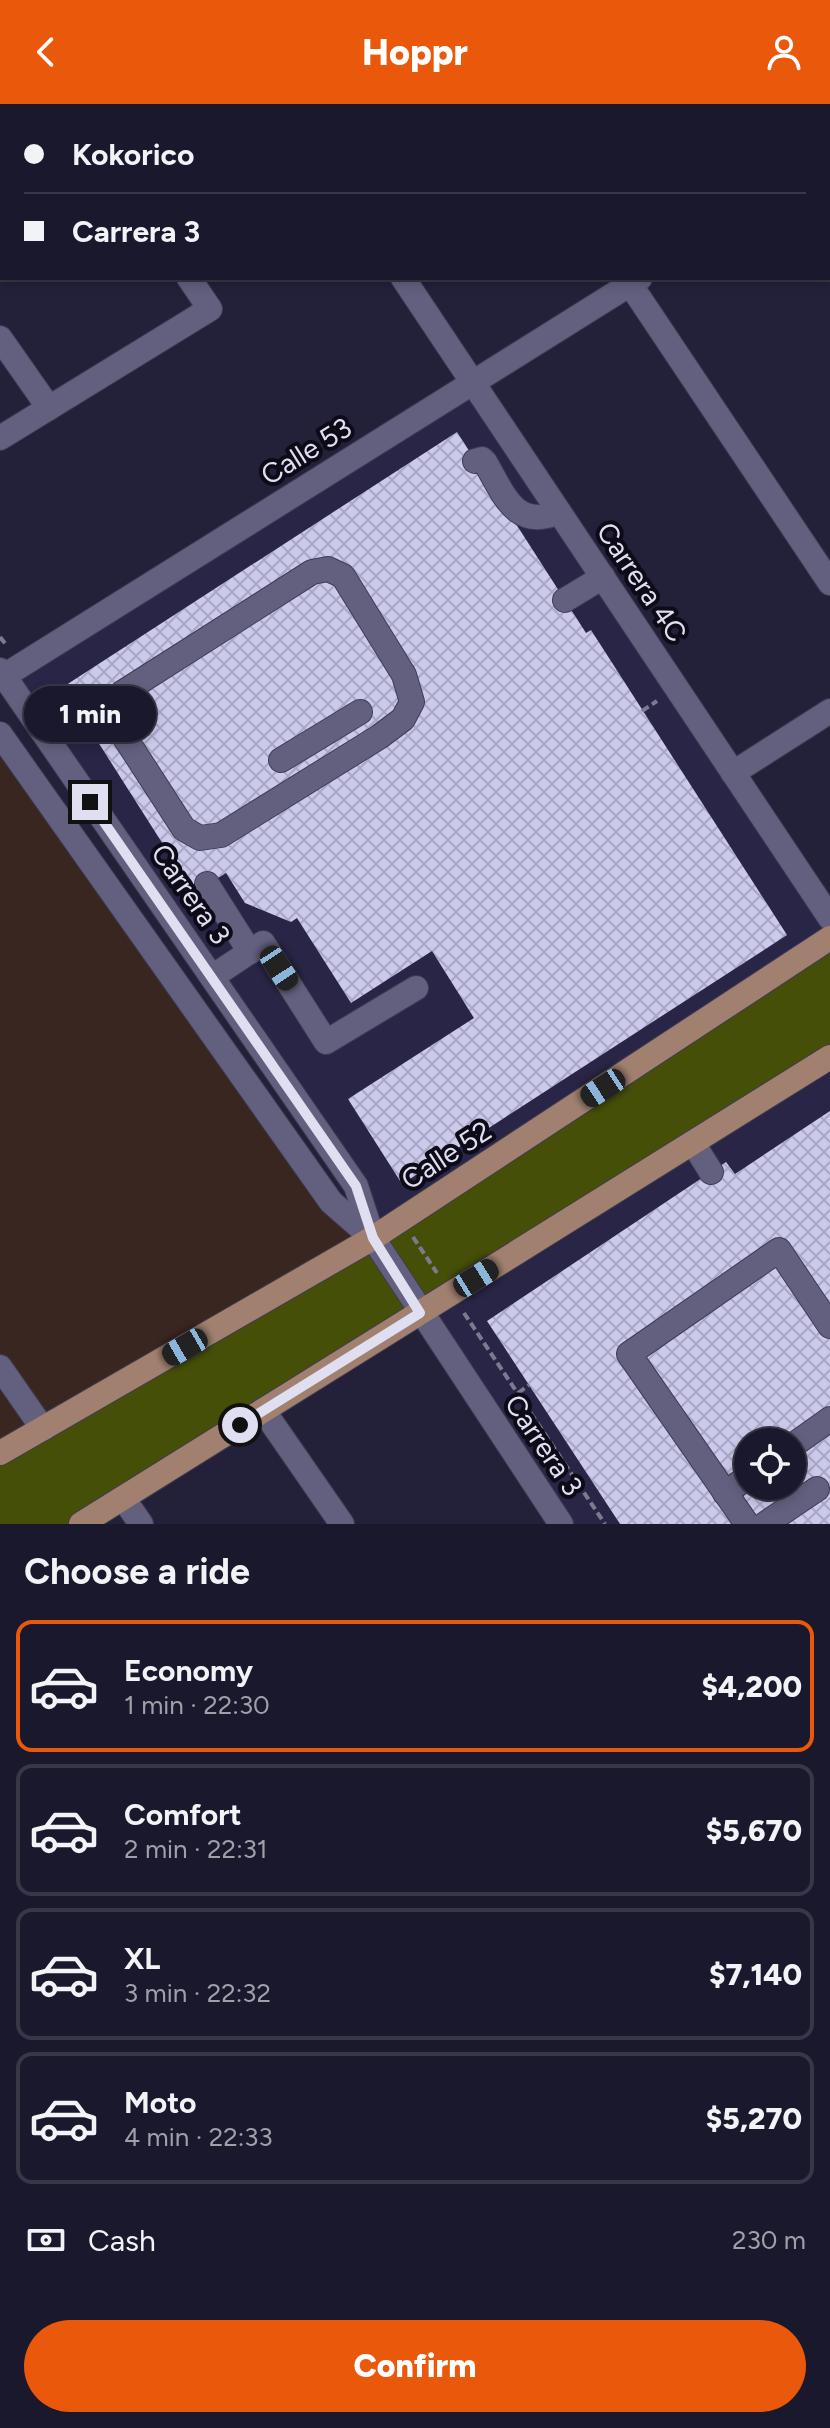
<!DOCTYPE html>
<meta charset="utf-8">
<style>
:root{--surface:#1a182c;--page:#272538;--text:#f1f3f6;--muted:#9fa0a9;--line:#383748;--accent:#ea580c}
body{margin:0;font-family:Figtree,sans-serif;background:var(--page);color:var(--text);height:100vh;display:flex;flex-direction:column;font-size:30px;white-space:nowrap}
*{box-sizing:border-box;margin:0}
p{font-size:26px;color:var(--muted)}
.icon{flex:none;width:44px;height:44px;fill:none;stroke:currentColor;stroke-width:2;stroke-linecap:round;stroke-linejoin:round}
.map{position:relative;height:1420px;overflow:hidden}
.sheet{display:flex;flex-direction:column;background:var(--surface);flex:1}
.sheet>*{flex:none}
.hud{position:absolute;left:0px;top:0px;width:830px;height:176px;box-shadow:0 4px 12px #0003,0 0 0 2px var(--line);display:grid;align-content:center;height:176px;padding:0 24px;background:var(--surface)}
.tools{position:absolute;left:734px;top:1324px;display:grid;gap:16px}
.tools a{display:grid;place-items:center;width:72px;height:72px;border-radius:50%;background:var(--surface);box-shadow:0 4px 12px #0003,0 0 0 2px var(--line);font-size:40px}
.end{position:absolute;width:36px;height:36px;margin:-18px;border:10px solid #dfdff1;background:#111;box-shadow:0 0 0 4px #111}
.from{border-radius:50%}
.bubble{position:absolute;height:56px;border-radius:28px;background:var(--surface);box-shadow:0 4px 12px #0003,0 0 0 2px var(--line);font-size:26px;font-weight:800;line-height:56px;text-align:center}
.car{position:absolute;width:24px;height:48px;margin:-24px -12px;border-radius:10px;box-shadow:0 0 6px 2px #0007;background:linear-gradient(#222 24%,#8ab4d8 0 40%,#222 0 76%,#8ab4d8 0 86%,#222 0)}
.hud b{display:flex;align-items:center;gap:28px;height:76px;font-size:30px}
.hud b+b{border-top:2px solid var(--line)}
.hud i{width:20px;height:20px;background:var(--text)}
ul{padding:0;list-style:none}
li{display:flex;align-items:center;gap:24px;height:132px;margin:0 16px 12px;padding:0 8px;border:4px solid var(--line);border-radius:16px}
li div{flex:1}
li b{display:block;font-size:30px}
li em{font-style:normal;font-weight:800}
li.selected{border-color:var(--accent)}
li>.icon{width:72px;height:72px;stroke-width:1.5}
h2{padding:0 24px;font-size:36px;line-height:96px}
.pay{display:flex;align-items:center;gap:20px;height:88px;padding:0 24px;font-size:30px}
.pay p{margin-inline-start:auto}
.primary-button{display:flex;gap:16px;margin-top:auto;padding:16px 24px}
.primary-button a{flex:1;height:92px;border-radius:48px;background:var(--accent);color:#fff;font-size:32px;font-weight:800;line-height:92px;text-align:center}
header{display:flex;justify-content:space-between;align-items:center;height:104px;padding:0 24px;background:var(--accent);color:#fff;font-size:36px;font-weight:800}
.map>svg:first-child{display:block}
.built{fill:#292546;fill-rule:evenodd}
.education{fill:#392620}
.green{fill:#464f08}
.building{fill:url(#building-cross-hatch);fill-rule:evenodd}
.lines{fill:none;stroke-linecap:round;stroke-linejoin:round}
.minor-casing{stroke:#3f3c53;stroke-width:26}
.major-casing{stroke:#3f3c53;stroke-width:26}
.path{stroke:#7c7a90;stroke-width:4;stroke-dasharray:8 4;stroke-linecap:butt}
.minor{stroke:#63607f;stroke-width:24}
.major{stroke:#a1806f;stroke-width:24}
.route{stroke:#dfdff1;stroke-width:10}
.labels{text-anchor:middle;stroke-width:8;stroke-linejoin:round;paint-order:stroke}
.street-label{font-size:28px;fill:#dfdff1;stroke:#0d0b17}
</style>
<header><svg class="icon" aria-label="back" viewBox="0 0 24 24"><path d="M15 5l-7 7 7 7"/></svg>Hoppr<svg class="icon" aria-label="person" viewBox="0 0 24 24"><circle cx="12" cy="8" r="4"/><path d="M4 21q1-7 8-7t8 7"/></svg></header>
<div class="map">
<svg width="830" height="1420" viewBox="0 0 830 1420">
<defs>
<pattern id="building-cross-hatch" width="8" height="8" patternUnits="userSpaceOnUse" patternTransform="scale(2)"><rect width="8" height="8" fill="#cbc9ec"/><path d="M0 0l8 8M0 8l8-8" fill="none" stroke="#a9a8c3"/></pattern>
</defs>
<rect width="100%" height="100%" fill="#23203a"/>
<g class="built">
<polygon points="472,278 830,814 830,834 373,1134 356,1082 4,572"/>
<path d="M830,953V1420H561L420,1209ZM748,1338H792V1382H748Z"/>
</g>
<polygon class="education" points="0,630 331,1098 373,1134 0,1349"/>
<polygon class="green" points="830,834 830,953 81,1420 0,1420 0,1349 373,1134"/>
<g class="building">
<polygon points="457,328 586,529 591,526 787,831 402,1080 348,995 474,914 432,847 351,899 297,814 291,818 245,799 226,769 194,789 63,583"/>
<path d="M830,1007V1420H620L487,1217L726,1058L735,1070ZM748,1338H792V1382H748Z"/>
</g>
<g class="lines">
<g class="minor-casing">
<g id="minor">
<polyline points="73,0 75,2"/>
<polyline points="287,0 288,2"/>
<polyline points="828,51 830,50"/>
<polyline points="828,159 830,161"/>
<polyline points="403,174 830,814"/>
<polyline points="630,180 830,479"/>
<polyline points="0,234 49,304"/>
<polyline points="0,334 210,205 189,174"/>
<path d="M475,357L482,355L485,358C504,390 515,427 559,408"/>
<polygon points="328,465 343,472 404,571 412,598 403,615 379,633 221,731 200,734 184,725 118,623 115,601 122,589 312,468"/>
<polyline points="565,496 603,473"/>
<polyline points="0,566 356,1082 373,1134 561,1420"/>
<polyline points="4,572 640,174"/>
<polyline points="0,630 331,1098 371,1133"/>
<polyline points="281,656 360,608"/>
<polyline points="733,669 830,607"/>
<polyline points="207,780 250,848"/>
<polyline points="212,873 263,839 326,938 416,884"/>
<polyline points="693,1039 711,1068"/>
<polyline points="0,1263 43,1325"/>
<polyline points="263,1306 342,1420"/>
<polyline points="792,1342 830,1315"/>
<polyline points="725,1389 748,1373"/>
<polyline points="123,1394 141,1420"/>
<polyline points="747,1420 629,1250 779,1146 830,1222"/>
<polyline points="765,1420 817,1385"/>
</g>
</g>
<g class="major-casing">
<g id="major">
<polyline points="0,1349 373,1134 830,834"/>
<polyline points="81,1420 830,953"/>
</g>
</g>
<g class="path">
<polyline points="0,533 7,542"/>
<polyline points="642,607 657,597"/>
<polyline points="413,1133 437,1169"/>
<polyline points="464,1209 605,1420"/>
<polyline points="518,1289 529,1281"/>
</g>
<use href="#minor" class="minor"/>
<use href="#major" class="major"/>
</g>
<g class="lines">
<polyline class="route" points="90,698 356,1082 373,1134 420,1209 240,1321"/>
</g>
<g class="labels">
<g class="street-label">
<text transform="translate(306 347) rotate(-32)" y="10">Calle 53</text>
<text transform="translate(642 478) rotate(56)" y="10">Carrera 4C</text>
<text transform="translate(191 790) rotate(55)" y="10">Carrera 3</text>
<text transform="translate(446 1051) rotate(-33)" y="10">Calle 52</text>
<text transform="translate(544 1341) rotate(56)" y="10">Carrera 3</text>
</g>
</g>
</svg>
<div class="tools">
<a><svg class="icon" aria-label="locate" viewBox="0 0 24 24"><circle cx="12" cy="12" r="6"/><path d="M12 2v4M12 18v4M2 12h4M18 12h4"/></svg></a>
</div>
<i class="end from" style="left:240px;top:1321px"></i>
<i class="end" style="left:90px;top:698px"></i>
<div class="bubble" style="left:24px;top:582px;width:132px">1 min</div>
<i class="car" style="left:279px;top:864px;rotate:147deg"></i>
<i class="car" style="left:603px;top:984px;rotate:237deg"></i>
<i class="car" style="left:476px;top:1174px;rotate:58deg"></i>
<i class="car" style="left:185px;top:1243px;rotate:240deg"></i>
<div class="hud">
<b><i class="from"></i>Kokorico</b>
<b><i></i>Carrera 3</b>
</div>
</div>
<section class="sheet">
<h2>Choose a ride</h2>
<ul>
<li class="selected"><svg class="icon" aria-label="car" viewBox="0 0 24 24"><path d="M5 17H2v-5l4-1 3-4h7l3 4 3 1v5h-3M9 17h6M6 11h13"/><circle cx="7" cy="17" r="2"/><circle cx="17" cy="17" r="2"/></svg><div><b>Economy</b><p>1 min · 22:30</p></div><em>$4,200</em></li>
<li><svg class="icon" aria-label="car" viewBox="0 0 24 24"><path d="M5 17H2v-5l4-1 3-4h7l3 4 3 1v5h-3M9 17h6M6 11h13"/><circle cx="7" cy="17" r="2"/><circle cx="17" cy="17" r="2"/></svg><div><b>Comfort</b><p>2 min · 22:31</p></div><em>$5,670</em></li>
<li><svg class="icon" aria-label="car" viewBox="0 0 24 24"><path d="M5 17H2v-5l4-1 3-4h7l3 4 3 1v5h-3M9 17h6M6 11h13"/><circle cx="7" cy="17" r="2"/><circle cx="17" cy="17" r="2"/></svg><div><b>XL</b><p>3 min · 22:32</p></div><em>$7,140</em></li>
<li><svg class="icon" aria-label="car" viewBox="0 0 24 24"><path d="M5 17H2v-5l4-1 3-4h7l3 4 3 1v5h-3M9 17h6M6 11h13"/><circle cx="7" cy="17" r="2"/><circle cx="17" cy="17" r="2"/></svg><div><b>Moto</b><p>4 min · 22:33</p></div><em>$5,270</em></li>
</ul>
<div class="pay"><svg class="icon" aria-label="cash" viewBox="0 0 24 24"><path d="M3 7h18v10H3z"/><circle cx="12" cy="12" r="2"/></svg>Cash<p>230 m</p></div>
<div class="primary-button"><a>Confirm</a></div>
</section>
